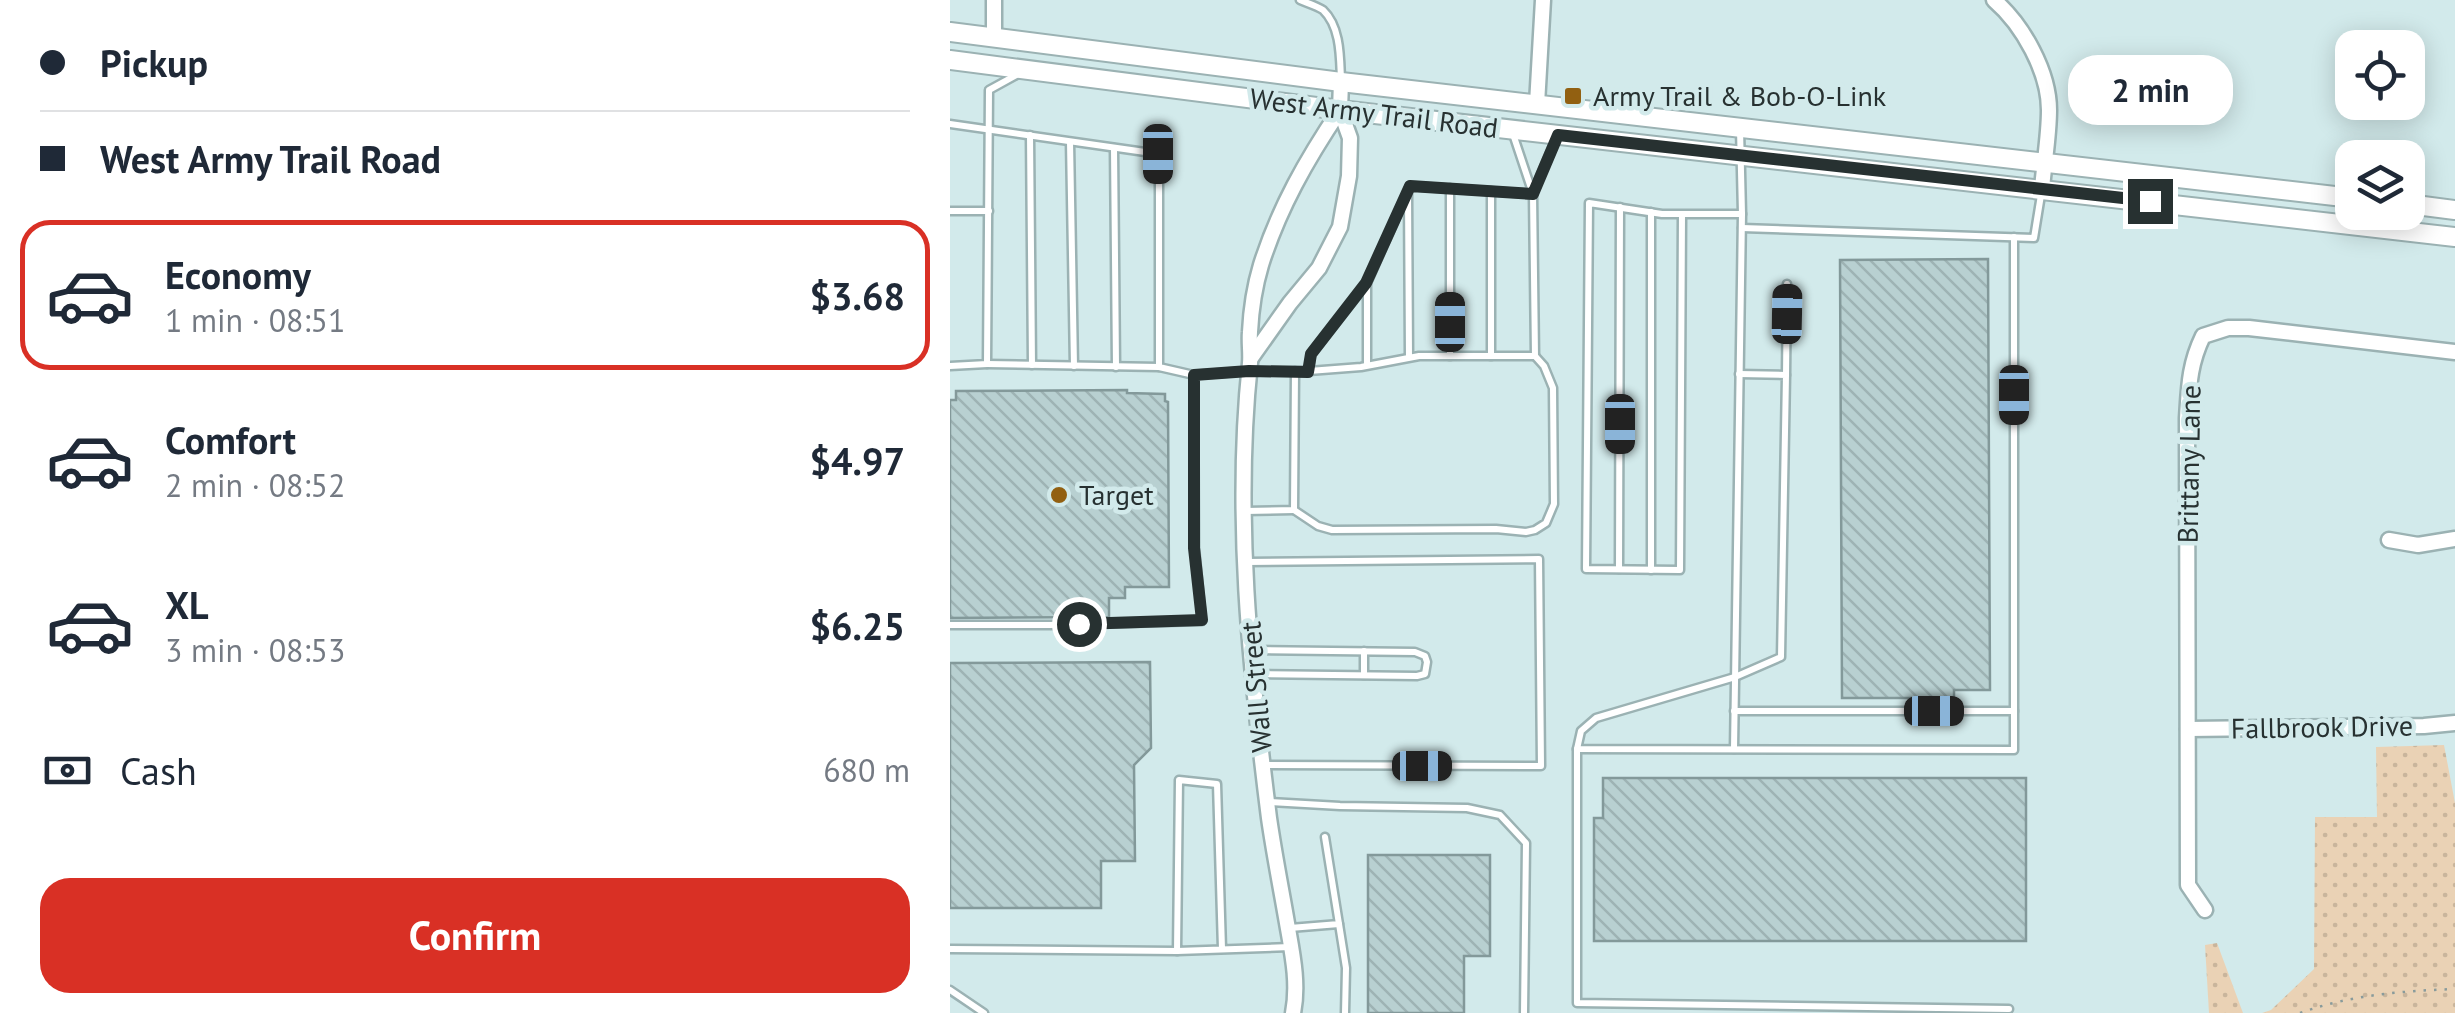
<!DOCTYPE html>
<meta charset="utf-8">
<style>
:root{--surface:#fff;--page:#f2f2f3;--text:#1f2937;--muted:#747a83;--line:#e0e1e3;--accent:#d93025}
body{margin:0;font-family:"PT Sans",sans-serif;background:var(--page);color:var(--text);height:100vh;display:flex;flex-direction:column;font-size:38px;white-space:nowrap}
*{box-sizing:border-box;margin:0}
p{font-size:32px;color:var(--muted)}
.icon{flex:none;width:55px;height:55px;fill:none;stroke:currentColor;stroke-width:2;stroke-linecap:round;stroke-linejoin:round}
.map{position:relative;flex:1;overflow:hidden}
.details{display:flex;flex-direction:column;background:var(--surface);width:950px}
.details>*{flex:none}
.banner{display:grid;align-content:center;height:220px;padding:0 40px;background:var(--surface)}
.controls{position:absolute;left:1385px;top:30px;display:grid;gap:20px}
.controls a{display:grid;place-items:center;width:90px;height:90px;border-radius:20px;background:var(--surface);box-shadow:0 5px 25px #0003;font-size:50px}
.end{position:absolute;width:45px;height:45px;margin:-22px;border:12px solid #273131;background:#fff;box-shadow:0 0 0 5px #fff}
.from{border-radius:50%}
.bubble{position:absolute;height:70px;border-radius:30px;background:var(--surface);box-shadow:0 5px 25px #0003;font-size:32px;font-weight:700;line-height:70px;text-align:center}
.car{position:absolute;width:30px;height:60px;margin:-30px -15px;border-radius:12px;box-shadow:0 0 8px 2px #0007;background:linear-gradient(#222 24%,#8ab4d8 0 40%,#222 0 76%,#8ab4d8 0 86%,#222 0)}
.banner b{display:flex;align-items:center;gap:35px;height:95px;font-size:38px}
.banner b+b{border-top:2px solid var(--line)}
.banner i{width:25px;height:25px;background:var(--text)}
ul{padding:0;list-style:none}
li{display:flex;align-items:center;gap:30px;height:150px;margin:0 20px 15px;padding:0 20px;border:5px solid transparent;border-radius:30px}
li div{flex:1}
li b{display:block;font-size:38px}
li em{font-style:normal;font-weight:700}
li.active{border-color:var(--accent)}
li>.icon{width:90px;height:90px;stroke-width:1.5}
.pay{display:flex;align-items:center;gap:25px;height:110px;padding:0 40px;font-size:38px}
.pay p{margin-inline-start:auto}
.action{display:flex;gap:20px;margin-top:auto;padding:20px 40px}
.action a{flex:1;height:115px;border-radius:30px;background:var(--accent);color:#fff;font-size:40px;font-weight:700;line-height:115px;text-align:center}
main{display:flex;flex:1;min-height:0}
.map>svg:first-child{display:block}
.park{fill:url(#park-dots)}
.building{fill:url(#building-back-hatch);stroke:#83999a;stroke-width:2.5}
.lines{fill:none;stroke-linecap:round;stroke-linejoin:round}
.service-casing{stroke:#9bb2b3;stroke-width:11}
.minor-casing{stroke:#9bb2b3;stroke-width:19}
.secondary-casing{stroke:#9bb2b3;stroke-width:22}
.path{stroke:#899b9b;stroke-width:2.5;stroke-dasharray:2.5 8;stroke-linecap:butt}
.service{stroke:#fff;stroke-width:6}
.minor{stroke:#fff;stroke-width:14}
.secondary{stroke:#fff;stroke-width:18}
.route{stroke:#273131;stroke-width:12}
.poi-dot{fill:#926011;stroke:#d2eaeb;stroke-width:4}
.labels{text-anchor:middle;stroke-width:9;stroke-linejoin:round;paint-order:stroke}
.poi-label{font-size:28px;fill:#273131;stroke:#d2eaeb;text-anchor:start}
.street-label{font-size:28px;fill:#273131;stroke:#d2eaeb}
</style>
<main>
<section class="details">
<div class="banner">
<b><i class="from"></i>Pickup</b>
<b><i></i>West Army Trail Road</b>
</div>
<ul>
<li class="active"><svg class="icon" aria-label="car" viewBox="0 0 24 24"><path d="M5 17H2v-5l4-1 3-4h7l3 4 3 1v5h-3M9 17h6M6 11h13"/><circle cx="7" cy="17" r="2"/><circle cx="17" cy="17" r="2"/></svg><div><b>Economy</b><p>1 min · 08:51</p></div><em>$3.68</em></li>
<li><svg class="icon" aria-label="car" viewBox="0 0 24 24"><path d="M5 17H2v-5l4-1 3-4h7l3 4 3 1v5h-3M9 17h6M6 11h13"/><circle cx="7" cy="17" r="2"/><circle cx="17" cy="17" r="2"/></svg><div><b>Comfort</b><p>2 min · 08:52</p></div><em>$4.97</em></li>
<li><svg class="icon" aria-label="car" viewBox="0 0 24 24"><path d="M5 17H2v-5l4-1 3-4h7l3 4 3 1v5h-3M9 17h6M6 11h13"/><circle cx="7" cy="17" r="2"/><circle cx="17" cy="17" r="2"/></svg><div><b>XL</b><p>3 min · 08:53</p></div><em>$6.25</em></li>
</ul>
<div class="pay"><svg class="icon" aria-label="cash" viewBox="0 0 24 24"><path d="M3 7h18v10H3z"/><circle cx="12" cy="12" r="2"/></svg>Cash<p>680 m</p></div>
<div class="action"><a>Confirm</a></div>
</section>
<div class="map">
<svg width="1505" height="1013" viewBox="0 0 1505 1013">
<defs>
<pattern id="park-dots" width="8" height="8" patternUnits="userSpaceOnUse" patternTransform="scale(2.5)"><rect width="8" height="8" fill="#ead2b5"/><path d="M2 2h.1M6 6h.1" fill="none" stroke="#c9b59c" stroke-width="1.8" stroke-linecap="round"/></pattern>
<pattern id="building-back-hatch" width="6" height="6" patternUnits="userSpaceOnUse" patternTransform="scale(2.5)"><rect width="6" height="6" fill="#b8d0d1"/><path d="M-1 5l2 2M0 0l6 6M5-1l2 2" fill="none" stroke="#9eb3b4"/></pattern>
</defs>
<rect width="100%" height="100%" fill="#d2eaeb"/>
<g class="park">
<polygon points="1494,745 1505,803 1505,1013 1312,1013 1321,1010 1364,969 1365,817 1427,817 1426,747"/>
<polygon points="1267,943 1293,1013 1259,1013 1255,945"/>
</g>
<g class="building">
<polygon points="1038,259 1040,690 1004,690 1004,698 892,698 890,260"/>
<polygon points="177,390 177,393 215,394 215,401 218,402 219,587 175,587 175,598 159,598 159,617 0,618 0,400 6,400 6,391"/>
<polygon points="200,662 201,748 184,765 185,861 151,861 151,908 0,908 0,663"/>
<polygon points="653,778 1076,778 1076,941 644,941 644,818 653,818"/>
<polygon points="418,855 540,855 540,956 514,956 514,1013 418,1013"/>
</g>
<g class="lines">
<g class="service-casing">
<g id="service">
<path d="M350,0C357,3 367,6 373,10C391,27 390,58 391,80"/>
<polyline points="0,124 209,154 209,367 244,375"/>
<polyline points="562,131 583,194 585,356 469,356 411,367 359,371 361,354 417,283 460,186 583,194"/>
<polyline points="80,135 82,365"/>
<polyline points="120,142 124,366"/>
<polyline points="164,148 166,367"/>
<polyline points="500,188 500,356"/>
<polyline points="541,191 541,356"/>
<polyline points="583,193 606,139"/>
<polyline points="458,194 459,357"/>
<polyline points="0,211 39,211"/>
<polyline points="701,212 701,570"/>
<polyline points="732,215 730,570 636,569 639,203 712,214 792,214"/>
<polyline points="792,228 1084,238 1091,195"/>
<polyline points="417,282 417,365"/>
<polyline points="37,364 209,367"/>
<polyline points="0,366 37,364 39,90 70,73"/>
<polyline points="789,374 836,375 831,657 785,677 646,718 631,731 627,749 1064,750 1064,237"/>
<polyline points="836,375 837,284"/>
<polyline points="344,510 368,526 382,530 546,529 576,532 585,530 596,523 604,504 603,388 594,366 585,356"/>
<polyline points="295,511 344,510 345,371"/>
<polyline points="296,562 589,559 591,766 314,765"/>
<polyline points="669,569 670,207"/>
<polyline points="0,625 100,625 252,621 245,548 244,375 299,371 359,371"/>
<polyline points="303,650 465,652 475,656 477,662 475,674 467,676 304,674"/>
<polyline points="414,651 414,675"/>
<polyline points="784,711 1064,711"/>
<polyline points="627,749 627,1003 1059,1009"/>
<polyline points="784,749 792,214 790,129"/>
<polyline points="320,802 390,806 517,808 550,815 576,843 574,1013"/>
<polyline points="389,924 396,968 395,1013"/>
<polyline points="340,928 389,924 375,837"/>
<polyline points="0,949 227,951"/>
<polyline points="272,949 267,784 229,780 227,951 340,947"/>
<polyline points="0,990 34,1013"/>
</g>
</g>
<g class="minor-casing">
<g id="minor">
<path d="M1044,0C1073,25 1099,72 1099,110C1099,136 1094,163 1092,189"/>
<polyline points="44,38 44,0"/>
<polyline points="587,104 593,0"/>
<polyline points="301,358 340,303 369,268 390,227 399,176 400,138 390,110 391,82"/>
<polyline points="1439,540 1468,545 1505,539"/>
<polyline points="1238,729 1474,726 1505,723"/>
<path d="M1255,910L1238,885L1237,418C1239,387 1239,365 1253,336L1278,328H1299L1505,352"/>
<path d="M343,1013C349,983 342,952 337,923C331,888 324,853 319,818C300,667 284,514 300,363C301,353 299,343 300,332C301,311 305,285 311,265C329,208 357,159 390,110"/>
</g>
</g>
<g class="secondary-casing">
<g id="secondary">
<polyline points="0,32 391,82 1402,198"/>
<polyline points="0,60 390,110 1505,237"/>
<polyline points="1458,204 1505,210"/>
</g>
</g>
<path class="path" d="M1350,1013C1400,995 1452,991 1505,989"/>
<use href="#service" class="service"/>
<use href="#minor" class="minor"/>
<use href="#secondary" class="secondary"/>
</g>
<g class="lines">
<polyline class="route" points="129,624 252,620 244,548 244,375 299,371 358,372 361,354 416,283 460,186 583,194 608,135 1200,201"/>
</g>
<g class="poi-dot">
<rect x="613" y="86" width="20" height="20" rx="5"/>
<circle cx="109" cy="495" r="10"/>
</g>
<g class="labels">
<g class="poi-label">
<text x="643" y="106">Army Trail &amp; Bob-O-Link</text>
<text x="129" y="505">Target</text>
</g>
<g class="street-label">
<text transform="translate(424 113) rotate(7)" y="10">West Army Trail Road</text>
<text transform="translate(1239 464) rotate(-89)" y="10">Brittany Lane</text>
<text transform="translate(306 687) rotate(-95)" y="10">Wall Street</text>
<text transform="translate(1372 727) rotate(-1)" y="10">Fallbrook Drive</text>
</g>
</g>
</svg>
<div class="controls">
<a><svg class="icon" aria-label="locate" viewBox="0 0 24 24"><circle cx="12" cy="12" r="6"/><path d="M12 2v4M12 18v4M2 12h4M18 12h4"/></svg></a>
<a><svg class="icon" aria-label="layers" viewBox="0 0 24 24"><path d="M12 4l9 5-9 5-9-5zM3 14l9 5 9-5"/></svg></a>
</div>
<i class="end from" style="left:129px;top:624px"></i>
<i class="end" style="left:1200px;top:201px"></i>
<div class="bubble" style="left:1118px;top:55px;width:165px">2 min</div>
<i class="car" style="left:208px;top:154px;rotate:180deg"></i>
<i class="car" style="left:837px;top:314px;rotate:1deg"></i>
<i class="car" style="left:500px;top:322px;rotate:0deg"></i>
<i class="car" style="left:1064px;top:395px;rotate:180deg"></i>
<i class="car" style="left:670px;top:424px;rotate:180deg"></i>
<i class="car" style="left:984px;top:711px;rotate:90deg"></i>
<i class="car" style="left:472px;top:766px;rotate:90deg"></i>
</div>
</main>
